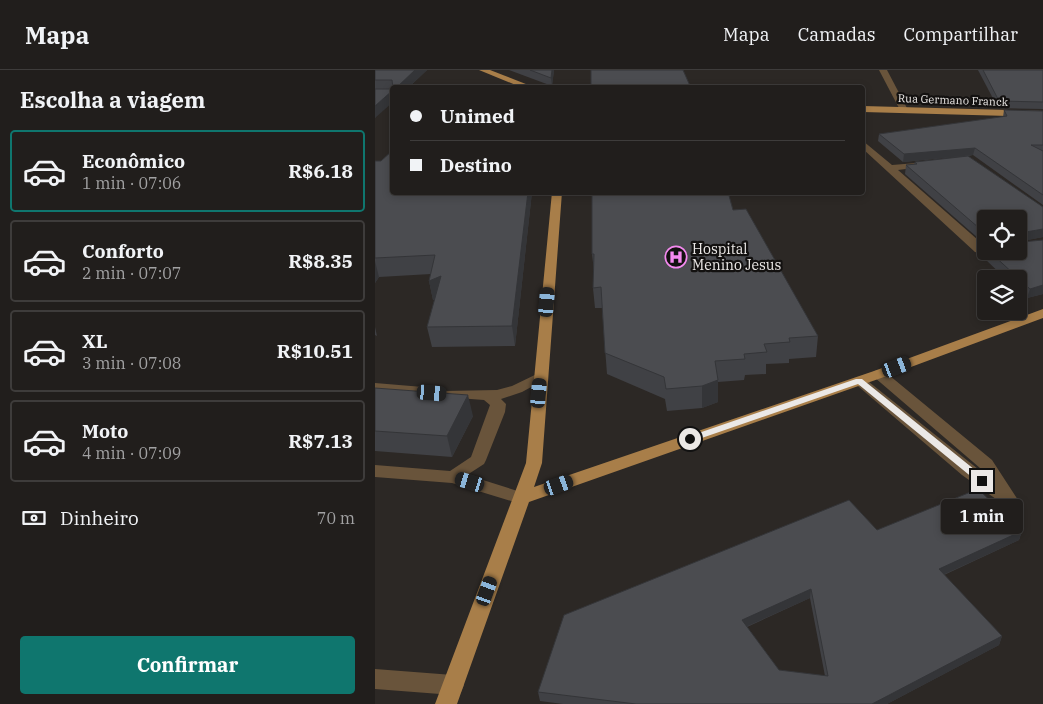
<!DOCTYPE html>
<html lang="pt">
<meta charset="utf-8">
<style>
:root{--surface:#211e1c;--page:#2d2b29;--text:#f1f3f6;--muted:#a2a2a3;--line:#3e3c3b;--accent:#0f766e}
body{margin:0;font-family:"IBM Plex Serif",serif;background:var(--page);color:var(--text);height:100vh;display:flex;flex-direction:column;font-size:19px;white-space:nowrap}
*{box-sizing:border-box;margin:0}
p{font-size:16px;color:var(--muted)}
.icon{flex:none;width:28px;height:28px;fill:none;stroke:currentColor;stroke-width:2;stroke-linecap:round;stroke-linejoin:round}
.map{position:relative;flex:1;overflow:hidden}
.side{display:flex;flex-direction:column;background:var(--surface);width:375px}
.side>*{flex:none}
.banner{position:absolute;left:15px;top:15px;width:475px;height:110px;border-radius:5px;box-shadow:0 2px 8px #0003,0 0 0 1px var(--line);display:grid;align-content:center;height:110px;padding:0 20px;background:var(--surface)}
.buttons{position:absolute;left:602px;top:140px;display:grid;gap:10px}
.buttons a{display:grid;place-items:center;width:50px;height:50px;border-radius:5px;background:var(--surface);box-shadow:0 2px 8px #0003,0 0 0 1px var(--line);font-size:25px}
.end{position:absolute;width:22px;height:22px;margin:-11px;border:6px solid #ebe8e6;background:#111;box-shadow:0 0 0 2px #111}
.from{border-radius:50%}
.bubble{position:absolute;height:35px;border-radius:5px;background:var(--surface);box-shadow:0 2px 8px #0003,0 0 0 1px var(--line);font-size:16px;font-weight:800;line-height:35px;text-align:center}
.car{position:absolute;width:15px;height:30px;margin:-15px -8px;border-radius:6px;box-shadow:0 0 4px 1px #0007;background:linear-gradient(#222 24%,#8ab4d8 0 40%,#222 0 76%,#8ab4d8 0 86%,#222 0)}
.banner b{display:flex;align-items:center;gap:18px;height:48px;font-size:19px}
.banner b+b{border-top:1px solid var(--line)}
.banner i{width:12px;height:12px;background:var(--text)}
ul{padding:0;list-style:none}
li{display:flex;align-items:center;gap:15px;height:82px;margin:0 10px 8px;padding:0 10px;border:2px solid var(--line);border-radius:5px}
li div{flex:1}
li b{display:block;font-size:19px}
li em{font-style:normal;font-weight:800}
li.selected{border-color:var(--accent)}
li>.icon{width:45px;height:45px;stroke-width:1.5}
h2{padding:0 20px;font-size:22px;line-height:60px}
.pay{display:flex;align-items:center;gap:12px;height:55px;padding:0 20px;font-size:19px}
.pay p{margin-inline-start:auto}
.action{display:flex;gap:10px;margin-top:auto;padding:10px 20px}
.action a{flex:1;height:58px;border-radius:5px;background:var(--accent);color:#fff;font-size:20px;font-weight:800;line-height:58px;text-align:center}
header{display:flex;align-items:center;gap:30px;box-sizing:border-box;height:70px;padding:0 25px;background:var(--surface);border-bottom:1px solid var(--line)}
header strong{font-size:24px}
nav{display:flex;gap:28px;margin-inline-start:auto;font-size:18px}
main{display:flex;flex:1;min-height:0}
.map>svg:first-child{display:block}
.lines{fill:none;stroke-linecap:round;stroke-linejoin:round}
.service{fill:#69543b;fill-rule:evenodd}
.primary{fill:#a87e49;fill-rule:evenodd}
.wall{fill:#404145;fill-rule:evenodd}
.shaded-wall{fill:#343538}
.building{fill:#4b4c50;stroke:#343538;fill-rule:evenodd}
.route{fill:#ebe8e6}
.labels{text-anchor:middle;stroke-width:4.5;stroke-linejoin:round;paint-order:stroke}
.far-street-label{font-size:11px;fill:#ebe8e6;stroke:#131110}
.poi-label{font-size:14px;fill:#ebe8e6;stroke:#131110;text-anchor:start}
</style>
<header>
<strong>Mapa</strong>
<nav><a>Mapa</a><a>Camadas</a><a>Compartilhar</a></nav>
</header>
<main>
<section class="side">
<h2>Escolha a viagem</h2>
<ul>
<li class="selected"><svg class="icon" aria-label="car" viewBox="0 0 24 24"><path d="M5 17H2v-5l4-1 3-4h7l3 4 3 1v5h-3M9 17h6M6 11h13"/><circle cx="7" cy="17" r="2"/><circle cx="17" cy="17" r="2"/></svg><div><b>Econômico</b><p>1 min · 07:06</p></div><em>R$6.18</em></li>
<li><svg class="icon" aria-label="car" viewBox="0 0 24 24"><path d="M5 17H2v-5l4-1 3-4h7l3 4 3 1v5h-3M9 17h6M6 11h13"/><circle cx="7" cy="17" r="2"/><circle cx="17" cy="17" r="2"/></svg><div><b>Conforto</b><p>2 min · 07:07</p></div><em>R$8.35</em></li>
<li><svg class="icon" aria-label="car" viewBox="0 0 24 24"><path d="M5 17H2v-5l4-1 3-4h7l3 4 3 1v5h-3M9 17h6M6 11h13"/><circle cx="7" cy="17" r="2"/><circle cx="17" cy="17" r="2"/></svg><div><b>XL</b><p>3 min · 07:08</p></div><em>R$10.51</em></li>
<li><svg class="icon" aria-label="car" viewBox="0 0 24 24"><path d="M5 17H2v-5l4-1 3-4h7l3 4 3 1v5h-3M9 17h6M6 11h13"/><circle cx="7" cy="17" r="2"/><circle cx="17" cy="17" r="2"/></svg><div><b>Moto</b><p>4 min · 07:09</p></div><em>R$7.13</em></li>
</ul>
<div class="pay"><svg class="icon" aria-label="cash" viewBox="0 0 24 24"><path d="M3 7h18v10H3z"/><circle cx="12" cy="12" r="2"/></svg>Dinheiro<p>70 m</p></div>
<div class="action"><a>Confirmar</a></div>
</section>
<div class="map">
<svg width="668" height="634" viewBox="0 0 668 634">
<rect width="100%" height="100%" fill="#2c2825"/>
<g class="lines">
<g class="service">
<polygon points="504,0 512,0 533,40 532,42 525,40"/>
<polygon points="488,71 517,95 554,92 554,96 523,100 611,177 611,181 617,181 615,184 611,185 600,182 488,79"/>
<polygon points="504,300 509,301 617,390 643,430 640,434 634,436 628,434 587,405 477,311 479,308 489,308 608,403 605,398 499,307 497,304 499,301"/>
<polygon points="166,302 171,303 173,306 171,309 147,322 126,329 131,334 130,342 111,390 109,394 92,405 152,424 155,428 152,432 146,434 77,413 0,407 0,395 75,401 96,387 115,335 109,330 69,327 66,324 69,321 122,320 137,316"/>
<polygon points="0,313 48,317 53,319 56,322 53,325 48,327 0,323"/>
<polygon points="0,599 78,605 86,608 89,615 86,622 78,625 0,619"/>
</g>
<g class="primary">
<polygon points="104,0 115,0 161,18 148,18"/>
<polygon points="488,36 668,41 668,47 488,42"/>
<polygon points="177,122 187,122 167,393 159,417 499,301 668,239 668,248 509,307 154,432 82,634 60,634 151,393"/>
</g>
</g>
<g class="wall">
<polygon points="0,0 52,0 33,18 18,18 0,48"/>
<polygon points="134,0 179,0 177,16"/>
<polygon points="603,0 668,0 668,39 623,38"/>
<polygon points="629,40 668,41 668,135 598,85 593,86 668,137 668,167 646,171 646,172 668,170 668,224 652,228 644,221 644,209 631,209 611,190 613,181 644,181 611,149 611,175 530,104 531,95 539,94 540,92 591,86 528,92 503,71 504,64 628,47"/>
<polygon points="0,91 6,91 157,122 140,276 57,277 52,257 60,230 58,230 54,211 56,204 4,207 0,213"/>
<polygon points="358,140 443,266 441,287 414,289 414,293 391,294 391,304 370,305 369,310 343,312 343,332 327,338 292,341 290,329 232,304 227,238 220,238 218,218 219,201 217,184"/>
<polygon points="0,257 2,266 0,265"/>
<polygon points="0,318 98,346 77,387 0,381"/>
<path d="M502,460L647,461L644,470L569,505L627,566L624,575L512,634H188L165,631L163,622ZM435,528L450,606L404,600L372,557Z"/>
</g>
<g class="shaded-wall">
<polygon points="40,0 52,0 33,18 21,18"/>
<polygon points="177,0 179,0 177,16 176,8"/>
<polygon points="18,20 18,32 0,48 0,36"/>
<polygon points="600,78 598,85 528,92 529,84"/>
<polygon points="153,122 157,122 140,276 137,256"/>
<polygon points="668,159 668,167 644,172 645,163"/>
<polygon points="0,191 4,207 0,213"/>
<polygon points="66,206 70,226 58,230 54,211"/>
<polygon points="668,215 668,224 652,228 655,219"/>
<polygon points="343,310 343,332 327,338 327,316"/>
<polygon points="93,325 98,346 77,387 72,366"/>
<polygon points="647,461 644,470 561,508 564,499"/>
<polygon points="436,519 435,528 366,559 367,550"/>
<polygon points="627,566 624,575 512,634 497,634"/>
</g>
<g class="building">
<polygon points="0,0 40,0 21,18 18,18 17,10 0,10"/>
<polygon points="155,0 177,0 176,8"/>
<polygon points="216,0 308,0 316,18 223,18 216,15"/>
<polygon points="608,0 668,0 668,32 624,31"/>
<polygon points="18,18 18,20 0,36 0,19 16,19"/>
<polygon points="629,40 668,41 668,75 656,75 668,81 668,125 600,78 529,84 504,64 632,46"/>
<polygon points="18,80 18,122 153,122 137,256 52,257 66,206 54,211 60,185 0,188 0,91 6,91"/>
<polygon points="593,86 668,137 668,159 645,163 644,170 646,172 668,170 668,215 655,219 614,181 644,181 644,149 611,149 611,164 531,95 542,94 540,92"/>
<polygon points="217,122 353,122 358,140 371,139 443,266 414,268 415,272 389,274 392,282 369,284 370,289 340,291 343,310 327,316 291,319 289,307 230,283 226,217 218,218 219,184 217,184"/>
<polygon points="0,318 93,325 72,366 0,361"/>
<path d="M603,419L647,461L564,499L627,566L497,634H261L163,622L189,545L474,430L502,460ZM436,519L453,606L404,600L367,550Z"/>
</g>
<polygon class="route" points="481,309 487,309 610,408 610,413 604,413 483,314 318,371 312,371 311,369 312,367"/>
<defs>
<g id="hospital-ring" transform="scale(1.125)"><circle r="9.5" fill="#131110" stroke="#f589ef" stroke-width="1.5"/><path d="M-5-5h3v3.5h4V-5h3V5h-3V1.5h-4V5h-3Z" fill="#f589ef"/></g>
</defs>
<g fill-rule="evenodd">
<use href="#hospital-ring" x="301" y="187"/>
</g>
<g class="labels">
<g class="far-street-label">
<text transform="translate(578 30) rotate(2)" y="4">Rua Germano Franck</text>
</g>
<g class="poi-label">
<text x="317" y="184">Hospital<tspan x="317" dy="16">Menino Jesus</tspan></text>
</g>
</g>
</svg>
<div class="buttons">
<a><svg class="icon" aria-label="locate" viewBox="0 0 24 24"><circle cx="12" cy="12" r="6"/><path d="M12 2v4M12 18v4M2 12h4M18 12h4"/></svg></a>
<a><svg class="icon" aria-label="layers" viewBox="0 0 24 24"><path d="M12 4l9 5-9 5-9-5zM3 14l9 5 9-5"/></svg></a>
</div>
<i class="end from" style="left:315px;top:369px"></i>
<i class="end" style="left:607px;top:411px"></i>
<div class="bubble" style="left:566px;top:429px;width:82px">1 min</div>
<i class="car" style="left:172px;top:232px;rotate:5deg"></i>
<i class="car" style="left:522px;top:297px;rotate:69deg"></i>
<i class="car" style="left:57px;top:323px;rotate:95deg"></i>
<i class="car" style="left:164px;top:323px;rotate:5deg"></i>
<i class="car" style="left:95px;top:412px;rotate:287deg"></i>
<i class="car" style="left:184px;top:415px;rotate:71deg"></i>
<i class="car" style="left:112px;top:521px;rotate:20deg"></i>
<div class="banner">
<b><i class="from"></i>Unimed</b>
<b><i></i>Destino</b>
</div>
</div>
</main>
